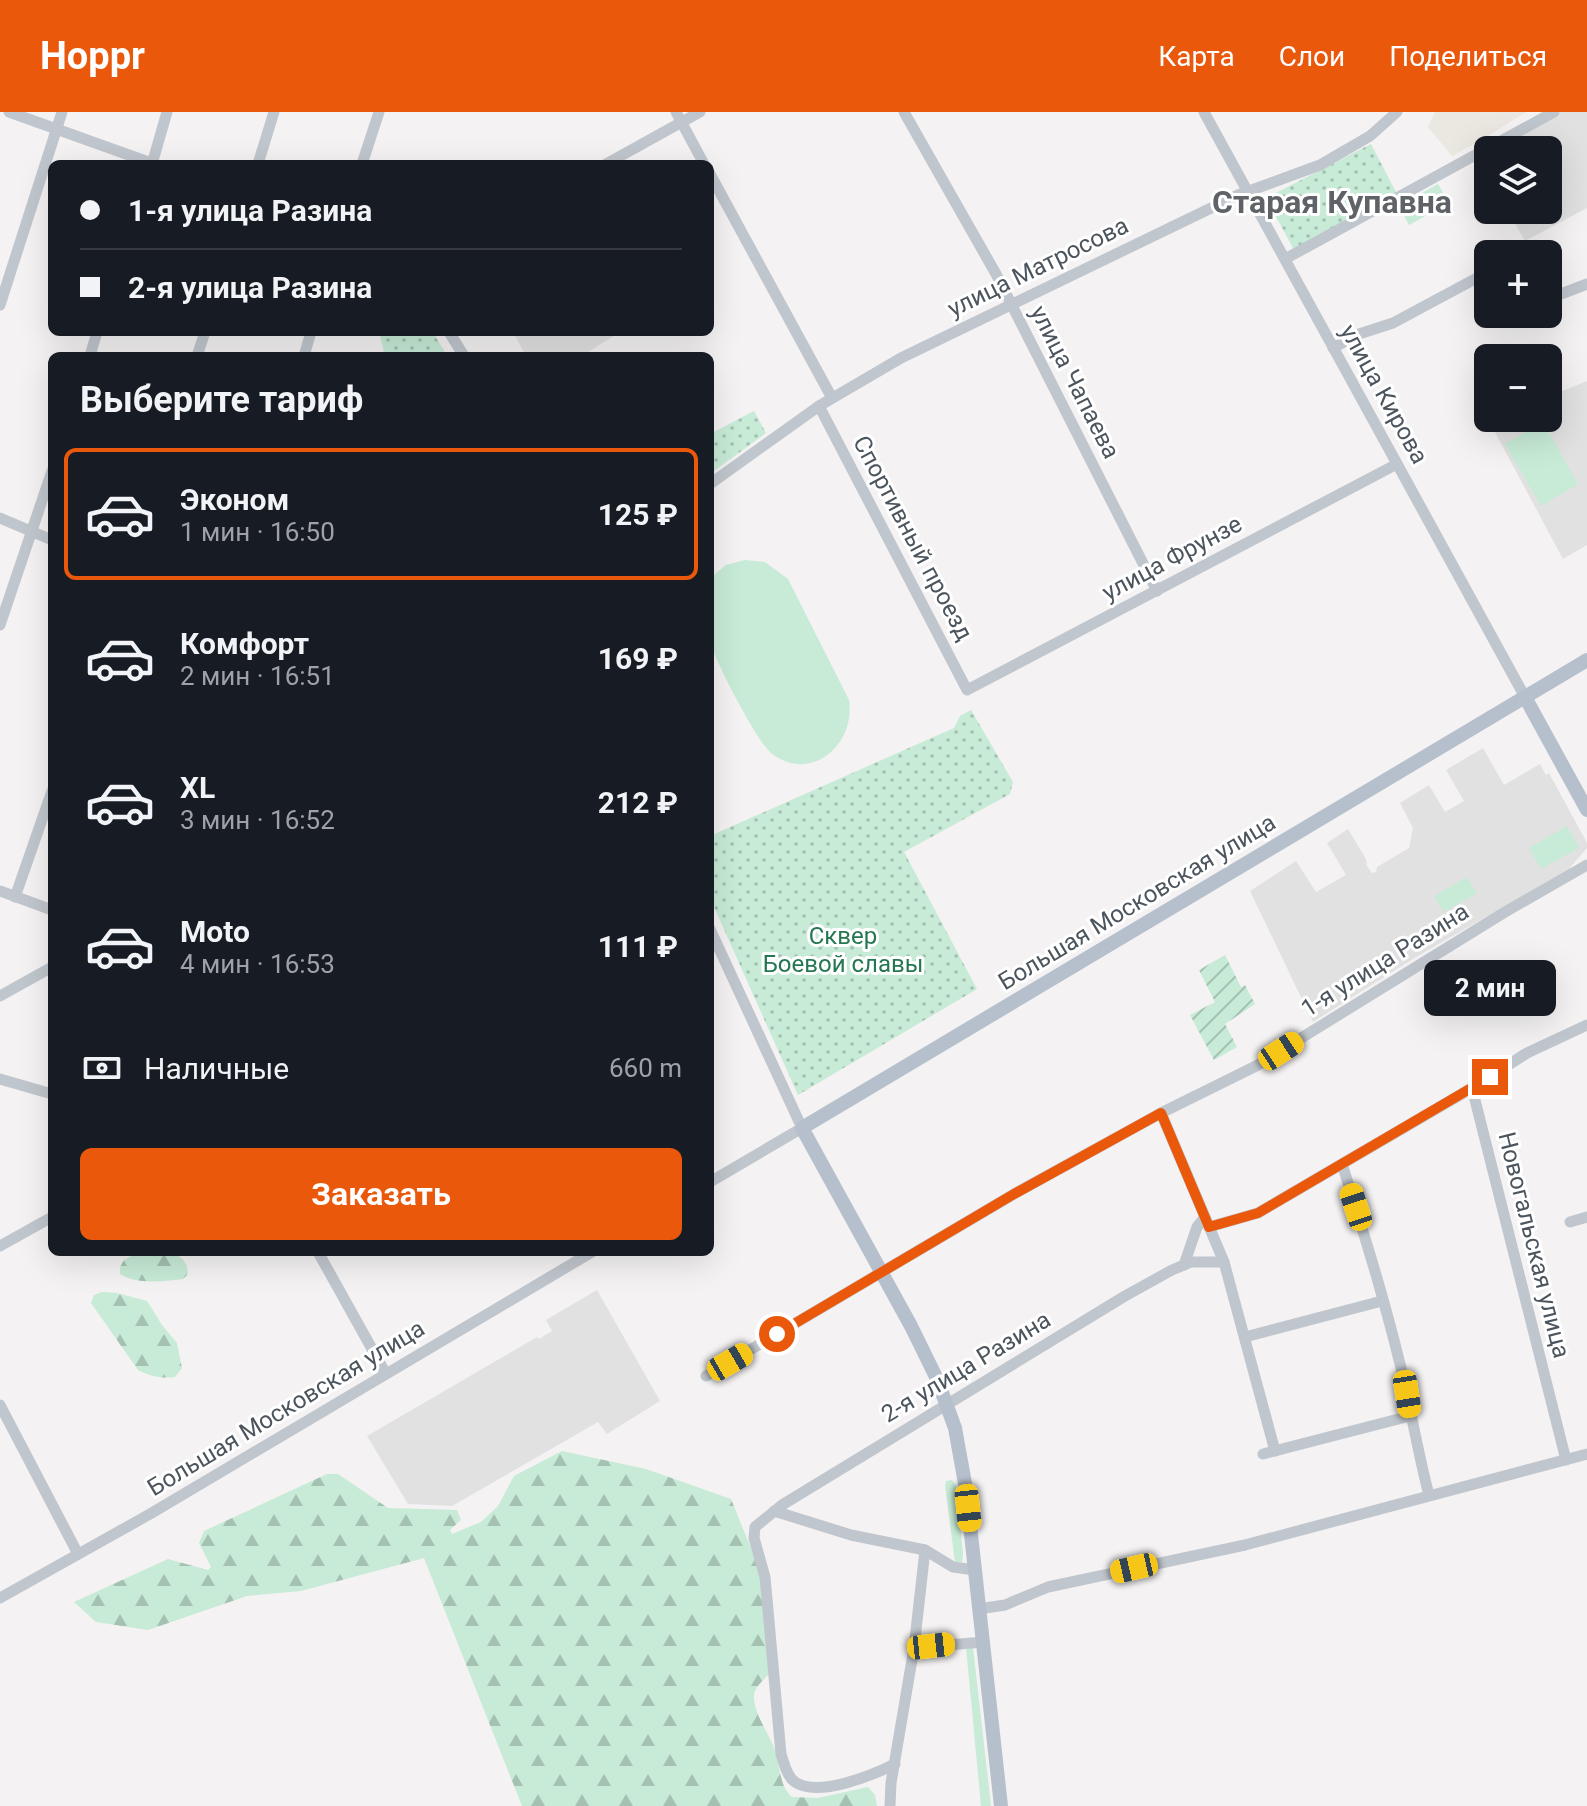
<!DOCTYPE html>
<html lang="ru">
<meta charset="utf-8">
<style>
:root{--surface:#171b24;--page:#242831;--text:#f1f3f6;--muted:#9ea1a6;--line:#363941;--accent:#ea580c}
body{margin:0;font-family:Roboto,sans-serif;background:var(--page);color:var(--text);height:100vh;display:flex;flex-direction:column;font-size:30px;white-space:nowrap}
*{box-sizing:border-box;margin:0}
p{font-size:26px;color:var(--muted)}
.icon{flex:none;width:44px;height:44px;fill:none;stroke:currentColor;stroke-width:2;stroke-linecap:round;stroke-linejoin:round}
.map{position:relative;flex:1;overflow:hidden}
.side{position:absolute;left:48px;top:240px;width:666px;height:904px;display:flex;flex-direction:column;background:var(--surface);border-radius:12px;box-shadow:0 8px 32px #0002}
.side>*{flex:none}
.hud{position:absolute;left:48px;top:48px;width:666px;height:176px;border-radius:12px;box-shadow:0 8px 32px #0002;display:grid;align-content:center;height:176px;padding:0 32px;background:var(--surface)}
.tools{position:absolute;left:1474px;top:24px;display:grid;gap:16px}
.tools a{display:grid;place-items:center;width:88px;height:88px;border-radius:12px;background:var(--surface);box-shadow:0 8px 32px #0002;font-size:40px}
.end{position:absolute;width:36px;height:36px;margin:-18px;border:10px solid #ea580c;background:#fff;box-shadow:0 0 0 4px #fff}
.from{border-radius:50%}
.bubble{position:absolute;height:56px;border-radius:12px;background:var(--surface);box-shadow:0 8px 32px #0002;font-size:26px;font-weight:700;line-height:56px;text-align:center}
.car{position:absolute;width:24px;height:48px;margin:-24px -12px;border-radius:10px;box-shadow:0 0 6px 2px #0007;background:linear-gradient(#f5c518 24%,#345 0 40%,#f5c518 0 76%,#345 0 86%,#f5c518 0)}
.hud b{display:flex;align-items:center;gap:28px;height:76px;font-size:30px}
.hud b+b{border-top:2px solid var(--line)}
.hud i{width:20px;height:20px;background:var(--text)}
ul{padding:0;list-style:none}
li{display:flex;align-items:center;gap:24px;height:132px;margin:0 16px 12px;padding:0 16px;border:4px solid transparent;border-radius:12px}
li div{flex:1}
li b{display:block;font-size:30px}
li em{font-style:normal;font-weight:700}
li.on{border-color:var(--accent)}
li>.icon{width:72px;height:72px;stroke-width:1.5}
h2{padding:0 32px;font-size:36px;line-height:96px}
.pay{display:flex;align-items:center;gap:20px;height:88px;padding:0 32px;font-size:30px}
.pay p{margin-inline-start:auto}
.cta{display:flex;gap:16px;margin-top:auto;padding:16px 32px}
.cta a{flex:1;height:92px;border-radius:12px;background:var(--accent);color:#fff;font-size:32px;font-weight:700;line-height:92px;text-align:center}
header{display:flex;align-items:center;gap:48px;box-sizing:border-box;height:112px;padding:0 40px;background:var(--accent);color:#fff}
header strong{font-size:38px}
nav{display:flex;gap:44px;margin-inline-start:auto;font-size:28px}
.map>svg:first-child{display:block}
.commercial{fill:#eae8e0}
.education{fill:#e2e1e1}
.grass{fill:#c7ebd6}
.forest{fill:url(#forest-firs)}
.park{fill:url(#park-dots)}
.garden{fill:url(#garden-furrows)}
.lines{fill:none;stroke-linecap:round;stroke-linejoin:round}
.minor{stroke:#c0c6cd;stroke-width:11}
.major{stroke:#b6c0cd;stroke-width:14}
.route{stroke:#ea580c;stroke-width:10}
.labels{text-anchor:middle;stroke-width:6;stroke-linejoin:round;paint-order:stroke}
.street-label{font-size:24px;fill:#4c555d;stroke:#fff}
.park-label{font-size:24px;fill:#247751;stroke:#fff}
.district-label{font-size:32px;font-weight:bold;fill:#5f6266;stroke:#fff}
</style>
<header>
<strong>Hoppr</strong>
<nav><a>Карта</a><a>Слои</a><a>Поделиться</a></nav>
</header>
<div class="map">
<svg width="1587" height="1694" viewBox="0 0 1587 1694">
<defs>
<pattern id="forest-firs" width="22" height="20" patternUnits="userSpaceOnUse" patternTransform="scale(2)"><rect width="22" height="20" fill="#c7ebd6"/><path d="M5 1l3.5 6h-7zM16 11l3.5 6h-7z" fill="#a4c1b1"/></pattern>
<pattern id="park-dots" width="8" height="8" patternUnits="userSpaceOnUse" patternTransform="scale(2)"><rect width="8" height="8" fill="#c7ebd6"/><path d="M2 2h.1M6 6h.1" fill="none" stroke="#a4c1b1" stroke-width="1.8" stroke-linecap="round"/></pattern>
<pattern id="garden-furrows" width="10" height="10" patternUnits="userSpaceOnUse" patternTransform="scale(2)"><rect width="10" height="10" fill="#c7ebd6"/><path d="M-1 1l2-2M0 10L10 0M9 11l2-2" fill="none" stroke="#a4c1b1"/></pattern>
</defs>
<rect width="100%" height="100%" fill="#f4f2f2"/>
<polygon class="commercial" points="1435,0 1526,0 1480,29 1452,44 1428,15"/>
<g class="education">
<polygon points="1560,0 1587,0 1587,96 1525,129 1507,98 1548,98 1548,38 1493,38"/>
<polygon points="513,220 620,220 582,244 526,244"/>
<polygon points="1587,269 1587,433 1563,447 1489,309 1496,306 1548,306 1548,285"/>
<polygon points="1483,636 1504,673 1540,652 1546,663 1549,661 1587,731 1587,736 1568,758 1416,845 1313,910 1250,779 1296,749 1316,780 1346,763 1327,731 1348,717 1366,747 1367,754 1372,761 1376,760 1377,755 1409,736 1413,716 1400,691 1429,673 1445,700 1464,689 1446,658"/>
<polygon points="597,1178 660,1289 607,1322 598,1310 452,1394 408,1392 367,1324 537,1225 539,1227 552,1219 546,1208"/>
</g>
<g class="grass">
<polygon points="1438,72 1449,91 1409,113 1399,94"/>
<polygon points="1543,310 1578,372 1541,394 1505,332"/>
<path d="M745,448L765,450L788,467L849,588C856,633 810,672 771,641C758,631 712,544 710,528C707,508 710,486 710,466L726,453Z"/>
<polygon points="1567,714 1579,736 1541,757 1529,736"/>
<polygon points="1467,765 1477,781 1444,800 1434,784"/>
<polygon points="952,1368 956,1374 963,1442 962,1450 955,1450 945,1374 946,1369"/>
<polygon points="966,1535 973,1535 991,1694 981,1694"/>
</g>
<g class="forest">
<path d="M139,1140C158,1140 187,1135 188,1162L183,1167C165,1169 136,1173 120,1162V1155L124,1148Z"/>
<path d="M102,1180L117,1181L147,1189L162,1213L177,1231L182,1256L175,1265C161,1267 150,1264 138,1258L91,1191L94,1183Z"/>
<path d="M562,1339L646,1357L731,1387L761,1461L769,1562C764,1568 755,1574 754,1583C753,1601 769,1621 775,1638C780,1653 779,1674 792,1685L818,1686L868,1675L875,1683L877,1694H522L424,1446L301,1479L247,1484L148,1518L96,1510L74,1490L168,1447L208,1458L211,1455L199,1431L204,1419L327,1362H338L388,1396L457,1398L461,1408L450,1418L452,1422L481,1410L498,1394L514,1364Z"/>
</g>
<g class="park">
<polygon points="1371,32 1397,82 1294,138 1266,86"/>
<polygon points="379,220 433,220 447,244 385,244"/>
<polygon points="754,299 766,321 710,362 710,322"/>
<polygon points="971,598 1013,670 1010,682 904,740 977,877 798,983 710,786 710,724 954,616 960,604"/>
</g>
<polygon class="garden" points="1225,843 1241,875 1245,873 1255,892 1225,912 1237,935 1214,948 1190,903 1215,890 1199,858"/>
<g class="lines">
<g class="minor">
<polyline points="9,0 154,52"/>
<polyline points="676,0 704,52"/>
<polyline points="904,0 996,162 1157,479"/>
<polyline points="1204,0 1525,585"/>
<polyline points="152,52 167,0"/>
<polyline points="258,52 274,0"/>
<polyline points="362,52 379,0"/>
<polyline points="606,52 700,0"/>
<polyline points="710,62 832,286"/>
<polyline points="1285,147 1554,0"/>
<polyline points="1548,187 1587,172"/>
<polyline points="0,193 62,0"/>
<polyline points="449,220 464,244"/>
<polyline points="1333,236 1359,222 1393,211 1488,160"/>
<polyline points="90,244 97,220"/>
<polyline points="197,244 205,220"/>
<polyline points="304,244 311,220"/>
<polyline points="819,294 967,578 1397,352"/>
<polyline points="710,372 819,294 901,246 1238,83 1320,53 1370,24 1397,0"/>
<polyline points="0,406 52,428"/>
<polyline points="0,513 52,359"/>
<polyline points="0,779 52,798"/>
<polyline points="15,785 52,679"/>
<polyline points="710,817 802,1016 710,1070"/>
<polyline points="0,884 52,855"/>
<polyline points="0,967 52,982"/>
<polyline points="1472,976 1566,1348"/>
<polyline points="1161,1001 1224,1150 1275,1339"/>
<path d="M1342,1052C1366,1128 1390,1205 1407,1282C1414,1316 1420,1349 1429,1383"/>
<polyline points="1570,1110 1587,1105"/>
<polyline points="1209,1115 1258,1101 1472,976 1527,941 1587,913"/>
<polyline points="0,1134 52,1105"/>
<polyline points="318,1140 386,1262"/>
<polyline points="1184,1153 1197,1115 1205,1105"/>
<polyline points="1245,1225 1382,1189"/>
<polyline points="706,1264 1014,1082 1161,1001 1256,954 1505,800 1587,753"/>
<polyline points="0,1293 78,1442"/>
<polyline points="1263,1342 1410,1304"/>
<polyline points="774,1399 851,1423 925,1438 953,1455 975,1458"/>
<polyline points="0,1486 150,1402 592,1140"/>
<polyline points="979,1497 1005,1493 1048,1475 1245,1433 1587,1342"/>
<polyline points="914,1536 983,1530"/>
<path d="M895,1652C873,1663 818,1686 795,1670C787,1665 784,1651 781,1642L765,1465L754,1426L755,1415L782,1393L1125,1184L1172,1158L1191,1150H1224"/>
<polyline points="890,1694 891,1671 914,1536 925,1438"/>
</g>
<g class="major">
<polyline points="1525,585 1587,698"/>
<polyline points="1001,1694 966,1377 955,1316 937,1267 911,1214 802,1016 1587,548"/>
</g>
</g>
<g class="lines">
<polyline class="route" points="777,1222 1014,1082 1161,1001 1209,1115 1258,1101 1490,965"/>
</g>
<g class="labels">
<g class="street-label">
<text transform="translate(1038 155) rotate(-26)" y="8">улица Матросова</text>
<text transform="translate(1075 270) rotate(63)" y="8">улица Чапаева</text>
<text transform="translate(1384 282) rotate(61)" y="8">улица Кирова</text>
<text transform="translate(913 426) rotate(62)" y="8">Спортивный проезд</text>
<text transform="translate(1172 446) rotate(-28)" y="8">улица Фрунзе</text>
<text transform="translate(1137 790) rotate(-31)" y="8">Большая Московская улица</text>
<text transform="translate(1385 848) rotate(-32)" y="8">1-я улица Разина</text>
<text transform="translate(1534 1133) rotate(76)" y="8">Новогальская улица</text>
<text transform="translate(966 1255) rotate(-31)" y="8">2-я улица Разина</text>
<text transform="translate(286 1296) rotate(-31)" y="8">Большая Московская улица</text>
</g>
<g class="park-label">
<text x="843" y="832">Сквер<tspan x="843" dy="28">Боевой славы</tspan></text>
</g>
<g class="district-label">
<text x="1332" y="101">Старая Купавна</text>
</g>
</g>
</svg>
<div class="tools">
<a><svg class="icon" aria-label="layers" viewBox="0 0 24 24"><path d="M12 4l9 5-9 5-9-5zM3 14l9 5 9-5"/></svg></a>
<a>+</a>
<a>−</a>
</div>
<i class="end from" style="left:777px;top:1222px"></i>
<i class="end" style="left:1490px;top:965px"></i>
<div class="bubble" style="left:1424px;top:848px;width:132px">2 мин</div>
<i class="car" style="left:1281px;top:939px;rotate:57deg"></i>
<i class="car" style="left:1356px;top:1095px;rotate:342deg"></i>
<i class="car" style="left:730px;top:1250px;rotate:60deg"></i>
<i class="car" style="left:1407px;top:1282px;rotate:171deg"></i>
<i class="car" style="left:968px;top:1396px;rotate:174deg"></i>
<i class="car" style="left:1134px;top:1456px;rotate:257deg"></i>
<i class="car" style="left:931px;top:1534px;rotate:84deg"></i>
<div class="hud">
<b><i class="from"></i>1-я улица Разина</b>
<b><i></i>2-я улица Разина</b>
</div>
<section class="side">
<h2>Выберите тариф</h2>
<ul>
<li class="on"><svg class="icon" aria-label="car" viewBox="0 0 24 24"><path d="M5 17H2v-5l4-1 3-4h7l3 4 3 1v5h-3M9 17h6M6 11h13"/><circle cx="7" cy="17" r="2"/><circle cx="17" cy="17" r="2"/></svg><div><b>Эконом</b><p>1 мин · 16:50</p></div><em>125 ₽</em></li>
<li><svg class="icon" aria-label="car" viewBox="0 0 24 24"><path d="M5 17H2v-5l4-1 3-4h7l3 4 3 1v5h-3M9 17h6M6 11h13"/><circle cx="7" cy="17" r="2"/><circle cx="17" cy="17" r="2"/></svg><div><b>Комфорт</b><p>2 мин · 16:51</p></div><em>169 ₽</em></li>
<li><svg class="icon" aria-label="car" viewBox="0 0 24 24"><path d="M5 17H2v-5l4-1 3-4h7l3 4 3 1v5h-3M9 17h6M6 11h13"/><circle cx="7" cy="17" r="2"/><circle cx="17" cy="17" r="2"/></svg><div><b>XL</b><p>3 мин · 16:52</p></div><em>212 ₽</em></li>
<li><svg class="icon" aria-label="car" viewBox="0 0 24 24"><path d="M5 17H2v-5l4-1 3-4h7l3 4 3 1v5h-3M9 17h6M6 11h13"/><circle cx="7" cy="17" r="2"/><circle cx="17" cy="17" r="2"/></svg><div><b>Moto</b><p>4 мин · 16:53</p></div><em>111 ₽</em></li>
</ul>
<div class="pay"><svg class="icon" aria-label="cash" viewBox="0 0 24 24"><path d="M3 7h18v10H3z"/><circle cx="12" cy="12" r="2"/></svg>Наличные<p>660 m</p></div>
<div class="cta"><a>Заказать</a></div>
</section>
</div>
